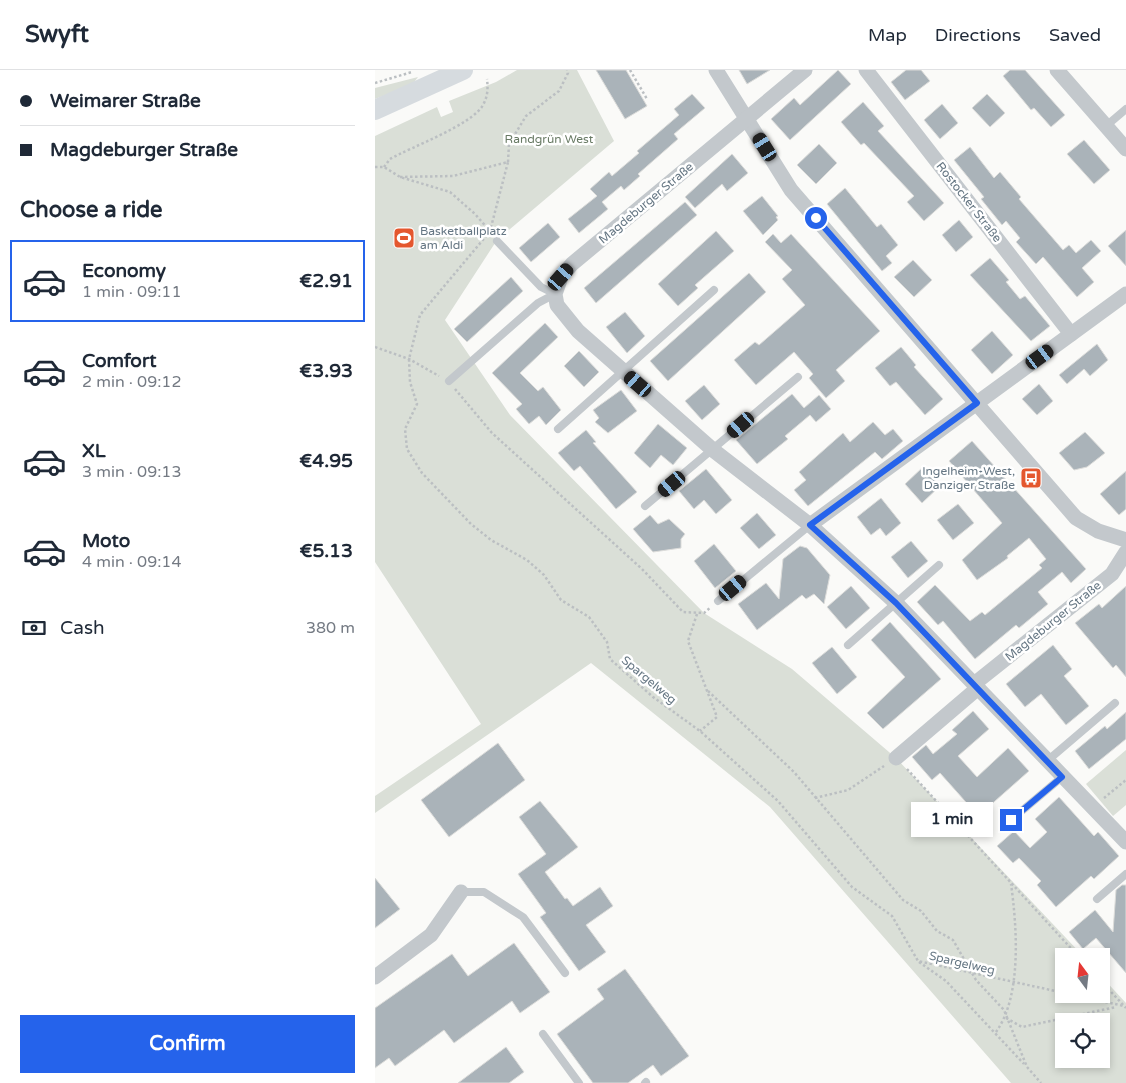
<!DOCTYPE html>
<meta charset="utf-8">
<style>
:root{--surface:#fff;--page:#f6f6f7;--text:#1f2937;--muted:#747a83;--line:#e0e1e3;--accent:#2563eb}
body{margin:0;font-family:"Varela Round",sans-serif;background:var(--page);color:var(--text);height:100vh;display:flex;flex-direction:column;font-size:19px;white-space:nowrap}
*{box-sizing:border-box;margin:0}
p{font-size:16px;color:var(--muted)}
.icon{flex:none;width:28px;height:28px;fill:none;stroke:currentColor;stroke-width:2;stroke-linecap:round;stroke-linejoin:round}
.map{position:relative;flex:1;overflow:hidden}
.sheet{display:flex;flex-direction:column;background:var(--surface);width:375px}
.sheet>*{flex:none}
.hud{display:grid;align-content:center;height:110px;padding:0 20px;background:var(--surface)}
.needle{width:32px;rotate:345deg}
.fabs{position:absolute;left:680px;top:878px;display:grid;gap:10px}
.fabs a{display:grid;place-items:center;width:55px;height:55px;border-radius:0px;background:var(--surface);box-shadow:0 2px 8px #0003;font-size:25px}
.end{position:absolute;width:22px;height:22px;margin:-11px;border:6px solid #2563eb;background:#fff;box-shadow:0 0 0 2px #fff}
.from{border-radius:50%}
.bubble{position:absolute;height:35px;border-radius:0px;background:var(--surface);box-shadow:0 2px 8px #0003;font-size:16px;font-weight:700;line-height:35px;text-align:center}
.car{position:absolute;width:15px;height:30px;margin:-15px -8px;border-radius:6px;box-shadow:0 0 4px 1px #0007;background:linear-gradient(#222 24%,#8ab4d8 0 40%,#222 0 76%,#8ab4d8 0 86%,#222 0)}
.hud b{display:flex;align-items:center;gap:18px;height:48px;font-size:19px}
.hud b+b{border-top:1px solid var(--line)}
.hud i{width:12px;height:12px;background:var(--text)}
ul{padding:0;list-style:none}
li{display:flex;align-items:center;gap:15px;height:82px;margin:0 10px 8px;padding:0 10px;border:2px solid transparent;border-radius:0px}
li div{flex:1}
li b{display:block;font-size:19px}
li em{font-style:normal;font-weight:700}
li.current{border-color:var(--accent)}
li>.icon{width:45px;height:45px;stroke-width:1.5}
h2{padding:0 20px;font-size:22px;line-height:60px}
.pay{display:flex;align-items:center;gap:12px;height:55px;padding:0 20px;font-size:19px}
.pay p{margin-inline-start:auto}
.cta{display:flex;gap:10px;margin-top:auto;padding:10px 20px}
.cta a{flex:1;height:58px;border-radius:0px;background:var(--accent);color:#fff;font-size:20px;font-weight:700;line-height:58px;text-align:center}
header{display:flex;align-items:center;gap:30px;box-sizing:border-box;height:70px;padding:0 25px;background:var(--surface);border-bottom:1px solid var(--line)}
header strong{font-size:24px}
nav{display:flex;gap:28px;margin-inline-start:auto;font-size:18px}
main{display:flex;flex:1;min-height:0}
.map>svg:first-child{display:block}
.green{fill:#dadfd7;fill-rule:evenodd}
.building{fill:#aab3b9;stroke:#dcdcda}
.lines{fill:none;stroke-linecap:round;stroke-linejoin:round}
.path{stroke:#bbbfc2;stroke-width:2.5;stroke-dasharray:2.5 2.5;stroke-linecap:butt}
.service{stroke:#c3c8cc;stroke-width:8}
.minor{stroke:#c3c8cc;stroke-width:15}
.secondary{stroke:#d6dbdf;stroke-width:20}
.route{stroke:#2563eb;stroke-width:6}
.labels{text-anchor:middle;stroke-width:5;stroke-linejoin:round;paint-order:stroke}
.park-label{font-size:12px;fill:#687a64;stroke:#fff}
.street-label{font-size:12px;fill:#657683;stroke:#fff}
.poi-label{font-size:12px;fill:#657683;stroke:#fff;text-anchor:start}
</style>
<header>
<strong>Swyft</strong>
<nav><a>Map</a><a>Directions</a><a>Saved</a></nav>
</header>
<main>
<section class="sheet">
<div class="hud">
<b><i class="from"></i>Weimarer Straße</b>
<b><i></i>Magdeburger Straße</b>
</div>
<h2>Choose a ride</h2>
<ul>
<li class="current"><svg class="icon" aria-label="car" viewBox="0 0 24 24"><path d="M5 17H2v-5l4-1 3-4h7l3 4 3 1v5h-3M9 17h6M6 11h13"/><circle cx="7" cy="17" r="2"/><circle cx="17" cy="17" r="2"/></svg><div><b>Economy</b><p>1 min · 09:11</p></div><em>€2.91</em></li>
<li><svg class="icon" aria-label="car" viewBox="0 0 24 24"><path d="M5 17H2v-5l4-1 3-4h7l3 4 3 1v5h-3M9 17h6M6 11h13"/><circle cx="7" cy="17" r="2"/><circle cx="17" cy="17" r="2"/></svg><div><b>Comfort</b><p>2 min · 09:12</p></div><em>€3.93</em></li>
<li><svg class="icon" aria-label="car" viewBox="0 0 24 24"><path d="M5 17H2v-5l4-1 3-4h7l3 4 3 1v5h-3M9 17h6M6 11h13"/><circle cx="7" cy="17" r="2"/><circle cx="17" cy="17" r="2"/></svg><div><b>XL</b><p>3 min · 09:13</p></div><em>€4.95</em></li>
<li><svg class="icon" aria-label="car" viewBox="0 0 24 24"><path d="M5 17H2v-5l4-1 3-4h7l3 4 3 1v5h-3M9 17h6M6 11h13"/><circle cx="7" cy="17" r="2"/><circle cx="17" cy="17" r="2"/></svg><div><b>Moto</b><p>4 min · 09:14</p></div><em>€5.13</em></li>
</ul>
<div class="pay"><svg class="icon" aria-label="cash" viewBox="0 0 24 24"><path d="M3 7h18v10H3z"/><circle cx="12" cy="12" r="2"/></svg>Cash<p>380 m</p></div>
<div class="cta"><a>Confirm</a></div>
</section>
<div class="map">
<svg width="751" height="1013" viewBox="0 0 751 1013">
<rect width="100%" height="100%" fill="#fafaf8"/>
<g class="green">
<path d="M142,0H202L239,71L122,170L70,250L135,345L329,543L417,599L521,688L708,886H689V924H726V906L751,933V1013H636L395,737L216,593L0,743V726L106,654L0,492V66L62,37L66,47L78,42L74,31L121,12ZM689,951H726V989H689Z"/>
<polygon points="43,7 37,15 0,29 0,18"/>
<polygon points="751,680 751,735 738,746 711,714"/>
</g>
<g class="building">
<polygon points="221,0 251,0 272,36 250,49"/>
<polygon points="364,0 395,0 372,14"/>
<polygon points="463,0 476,14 415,70 396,49 419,28 425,35"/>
<polygon points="531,0 546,0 555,11 530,30 516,12"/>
<polygon points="635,0 650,0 690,45 676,57 659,38 656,40 628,6"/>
<polygon points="317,24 330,38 299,64 303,69 263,104 265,106 249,120 246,116 227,132 233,139 204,163 193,149 222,126 215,119 234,102 237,106 264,83 262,81 304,45 299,39"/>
<polygon points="612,24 630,43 615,57 597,38"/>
<polygon points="488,32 509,56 503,61 569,133 549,151 532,132 539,126 489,73 486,75 466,52"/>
<polygon points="567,34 583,53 565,69 549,50"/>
<polygon points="709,70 735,100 719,114 692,84"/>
<polygon points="444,74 462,93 441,114 422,95"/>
<polygon points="595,77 619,108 625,102 646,127 644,129 688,180 694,175 701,183 716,170 726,181 707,198 719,212 702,227 668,187 661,194 641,172 645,168 631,151 627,155 606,129 609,127 579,90"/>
<polygon points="357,84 373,103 352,121 347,114 320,138 310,127"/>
<polygon points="470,118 502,157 506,154 523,175 511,186 517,193 507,201 452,134"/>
<polygon points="387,126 403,146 401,147 403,150 388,165 368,141"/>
<polygon points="310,132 322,145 221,233 209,218"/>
<polygon points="584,150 598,167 581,182 567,165"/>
<polygon points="173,153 185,167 156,192 144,178"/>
<polygon points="751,160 751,196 733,176"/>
<polygon points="341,161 359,181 320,215 323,218 303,236 283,214"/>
<polygon points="398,164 406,173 416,164 505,261 461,300 470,311 451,328 434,308 438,304 419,282 381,315 359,290 380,272 384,275 430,235 407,209 417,200 390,172"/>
<polygon points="615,188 634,210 631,212 645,229 650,226 675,256 656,271 595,205"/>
<polygon points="538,190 557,210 539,227 519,207"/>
<polygon points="374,203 391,222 293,311 275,291"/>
<polygon points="136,207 148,221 92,272 79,259"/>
<polygon points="250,242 270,266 252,283 231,257"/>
<polygon points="170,253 183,267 145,303 163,321 168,317 186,340 171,355 164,346 154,354 141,339 147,334 117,303"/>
<polygon points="617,261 638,285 617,304 596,280"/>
<polygon points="722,274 733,290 715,306 709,299 692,314 684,305"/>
<polygon points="526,277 541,295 539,297 568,329 550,345 521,312 515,316 500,298"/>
<polygon points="204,281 224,302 209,317 189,296"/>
<polygon points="664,314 678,331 662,345 647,329"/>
<polygon points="329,315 345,334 327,350 310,331"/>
<polygon points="246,320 262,341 233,363 220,352 224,348 218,340"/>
<polygon points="417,324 429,338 444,325 456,339 441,352 435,345 410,366 413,369 382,394 361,370"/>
<polygon points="498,352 510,365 518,359 528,371 507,389 500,382 433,436 419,420 431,410 424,402 468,363 475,372"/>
<polygon points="283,354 312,378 298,395 286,385 275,398 259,383"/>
<polygon points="211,360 221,372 218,373 262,422 241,439 205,396 199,401 183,383"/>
<polygon points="710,362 730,383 712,397 699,400 684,383"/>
<polygon points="597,371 711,499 696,513 687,502 663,522 673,534 644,558 641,555 600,589 568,551 563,555 542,532 560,515 595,551 607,542 610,545 667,498 664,495 671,489 654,468 632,486 633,488 602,510 587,490 627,453 574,391"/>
<polygon points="548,397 565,416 547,433 530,414"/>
<polygon points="331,399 357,430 341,444 329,430 319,439 304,421"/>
<polygon points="751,401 751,439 744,445 725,424"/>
<polygon points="506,428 526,453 511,466 505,458 496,465 482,447"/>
<polygon points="583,434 599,453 578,470 562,450"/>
<polygon points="382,443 401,465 384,479 365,458"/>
<polygon points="275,445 283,454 294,449 310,464 306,469 306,478 278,482 258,459"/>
<polygon points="536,471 553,491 533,508 516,487"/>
<polygon points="339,474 361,501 340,518 319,491"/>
<polygon points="425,476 432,478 455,505 449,534 439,524 431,529 427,525 382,560 363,534 391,513 404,529 408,489"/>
<polygon points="476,516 495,538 471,559 452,537"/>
<polygon points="751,516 751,607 741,595 738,598 700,553 724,534 727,538"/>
<polygon points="515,552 566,609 508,659 492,643 530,607 496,570"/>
<polygon points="678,575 697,599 689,606 714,636 691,655 666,624 650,637 631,614"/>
<polygon points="457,577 482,607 462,624 437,593"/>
<polygon points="598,641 614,659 583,686 602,707 633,678 654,701 611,739 616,745 602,757 591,745 598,740 565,703 557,710 537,687 551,675 558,684 582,664 577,660"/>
<polygon points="751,642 751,669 714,699 700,681 730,656 732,659"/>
<polygon points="123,673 150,710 74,767 46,730"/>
<polygon points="684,727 719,766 723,762 744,786 719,809 716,806 681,837 662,815 666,811 644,788 638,793 622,776 639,761 655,778 672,762 660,749"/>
<polygon points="165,731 203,777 170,802 190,829 192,828 198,836 225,817 238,836 211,855 231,882 204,901 165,847 171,843 143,804 171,784 144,747"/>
<polygon points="0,808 25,839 0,858"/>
<polygon points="747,815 751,815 751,903 721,868 708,879 694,862 720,840 738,862 741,820"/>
<polygon points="139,873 175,922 145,943 137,931 79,973 69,960 20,996 14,988 0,998 0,938 77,884 93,906"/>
<polygon points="250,899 314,986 286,1006 278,995 253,1013 218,1013 182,964 229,929 222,919"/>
<polygon points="131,977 149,1002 134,1013 83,1013"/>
</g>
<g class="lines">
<g class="path">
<polyline points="255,0 272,29"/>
<polyline points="0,13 37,2"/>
<polyline points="133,92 134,74 151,46 184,21 193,3 192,0"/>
<polyline points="0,97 9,97 25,107 75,122 100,144 115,161"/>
<path d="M9,97L15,89C36,77 97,55 108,35C113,26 113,18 112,9"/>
<polyline points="25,107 78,106 133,92 115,161"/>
<polyline points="112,165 45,245 34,289 35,312 42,334 30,359 32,379 47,403 96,454 116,470 152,490 169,505 186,530 214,547 232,572 235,589 278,627 325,661 403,731 477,817 517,846 543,891 749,936"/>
<polyline points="0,277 34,289 64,306"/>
<polyline points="80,319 117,363 267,499 308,542 329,543 336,537"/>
<polyline points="322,544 313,571 342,647 325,661"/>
<polyline points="333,621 419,702 528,830 546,841 562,861 578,870 601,910 629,940 652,997 666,1013"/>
<polyline points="532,699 703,886"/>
<polyline points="440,728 473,720 509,696"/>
<polyline points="729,728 751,710"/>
<polyline points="544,892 571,911 649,994"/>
<polyline points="726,911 751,938"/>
<polyline points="631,948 647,957 741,937"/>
<path d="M621,962C647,926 642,857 636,814"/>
</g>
<g class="service">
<polyline points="731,56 751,39"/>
<polyline points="74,311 163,233 180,224 166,217 122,171"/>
<polyline points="183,359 339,220"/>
<polyline points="270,436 423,307"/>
<polyline points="343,531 435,455"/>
<polyline points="473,575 564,495"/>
<polyline points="672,691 740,633"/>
<polyline points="636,750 687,707"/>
<polyline points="86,822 109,822 148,847 190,903"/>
<polyline points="722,829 751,804"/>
<polyline points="168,964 204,1013"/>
<polyline points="270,1013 271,1012"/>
</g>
<g class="minor">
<polyline points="341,0 416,120 701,448 723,461 751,470"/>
<polyline points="430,0 197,194 186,207 180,224 182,235 203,261 338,380 435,455 521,533 751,772"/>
<polyline points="491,0 696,264"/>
<polyline points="682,0 751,79"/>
<polyline points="435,455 751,224"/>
<polyline points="599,614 737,504 751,482"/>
<polyline points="521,688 603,618"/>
<polyline points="0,907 56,865 86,822"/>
</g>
<polyline class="secondary" points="0,40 88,0"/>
</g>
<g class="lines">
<polyline class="route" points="441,148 602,333 435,455 521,533 687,707 636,750"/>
</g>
<defs>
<g id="stadium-square" transform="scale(1.125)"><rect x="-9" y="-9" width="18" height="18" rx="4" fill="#e4572e" stroke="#fff"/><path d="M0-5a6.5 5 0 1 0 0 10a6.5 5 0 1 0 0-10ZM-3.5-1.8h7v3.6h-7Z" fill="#fff"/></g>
<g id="bus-square" transform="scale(1.125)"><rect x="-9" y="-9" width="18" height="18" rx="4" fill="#e4572e" stroke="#fff"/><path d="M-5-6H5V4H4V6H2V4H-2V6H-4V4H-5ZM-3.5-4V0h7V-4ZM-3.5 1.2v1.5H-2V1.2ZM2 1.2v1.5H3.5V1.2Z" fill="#fff"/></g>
</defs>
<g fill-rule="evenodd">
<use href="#stadium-square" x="29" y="168"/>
<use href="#bus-square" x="656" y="408"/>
</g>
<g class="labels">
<g class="park-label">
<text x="174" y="73">Randgrün West</text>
</g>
<g class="street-label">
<text transform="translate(594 132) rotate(52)" y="4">Rostocker Straße</text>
<text transform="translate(271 133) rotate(-40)" y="4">Magdeburger Straße</text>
<text transform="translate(678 551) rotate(-39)" y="4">Magdeburger Straße</text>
<text transform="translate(274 610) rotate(40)" y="4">Spargelweg</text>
<text transform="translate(587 893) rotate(13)" y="4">Spargelweg</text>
</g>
<g class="poi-label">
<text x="45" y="165">Basketballplatz<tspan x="45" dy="14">am Aldi</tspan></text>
<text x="640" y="405" text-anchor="end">Ingelheim-West,<tspan x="640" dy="14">Danziger Straße</tspan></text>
</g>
</g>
</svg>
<div class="fabs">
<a><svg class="needle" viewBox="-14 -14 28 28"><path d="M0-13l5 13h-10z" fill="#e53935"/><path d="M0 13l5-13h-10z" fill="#747a83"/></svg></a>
<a><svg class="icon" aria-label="locate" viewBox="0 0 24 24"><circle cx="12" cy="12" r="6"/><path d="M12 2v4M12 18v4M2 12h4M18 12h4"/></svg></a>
</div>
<i class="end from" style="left:441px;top:148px"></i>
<i class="end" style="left:636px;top:750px"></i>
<div class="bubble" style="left:536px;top:732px;width:82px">1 min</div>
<i class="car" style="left:390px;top:77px;rotate:328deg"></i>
<i class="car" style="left:186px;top:207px;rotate:41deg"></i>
<i class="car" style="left:665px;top:287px;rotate:54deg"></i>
<i class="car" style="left:263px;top:314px;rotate:311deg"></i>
<i class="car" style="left:366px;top:355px;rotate:229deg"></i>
<i class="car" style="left:297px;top:414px;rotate:230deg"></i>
<i class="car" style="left:358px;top:518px;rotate:50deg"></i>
</div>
</main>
